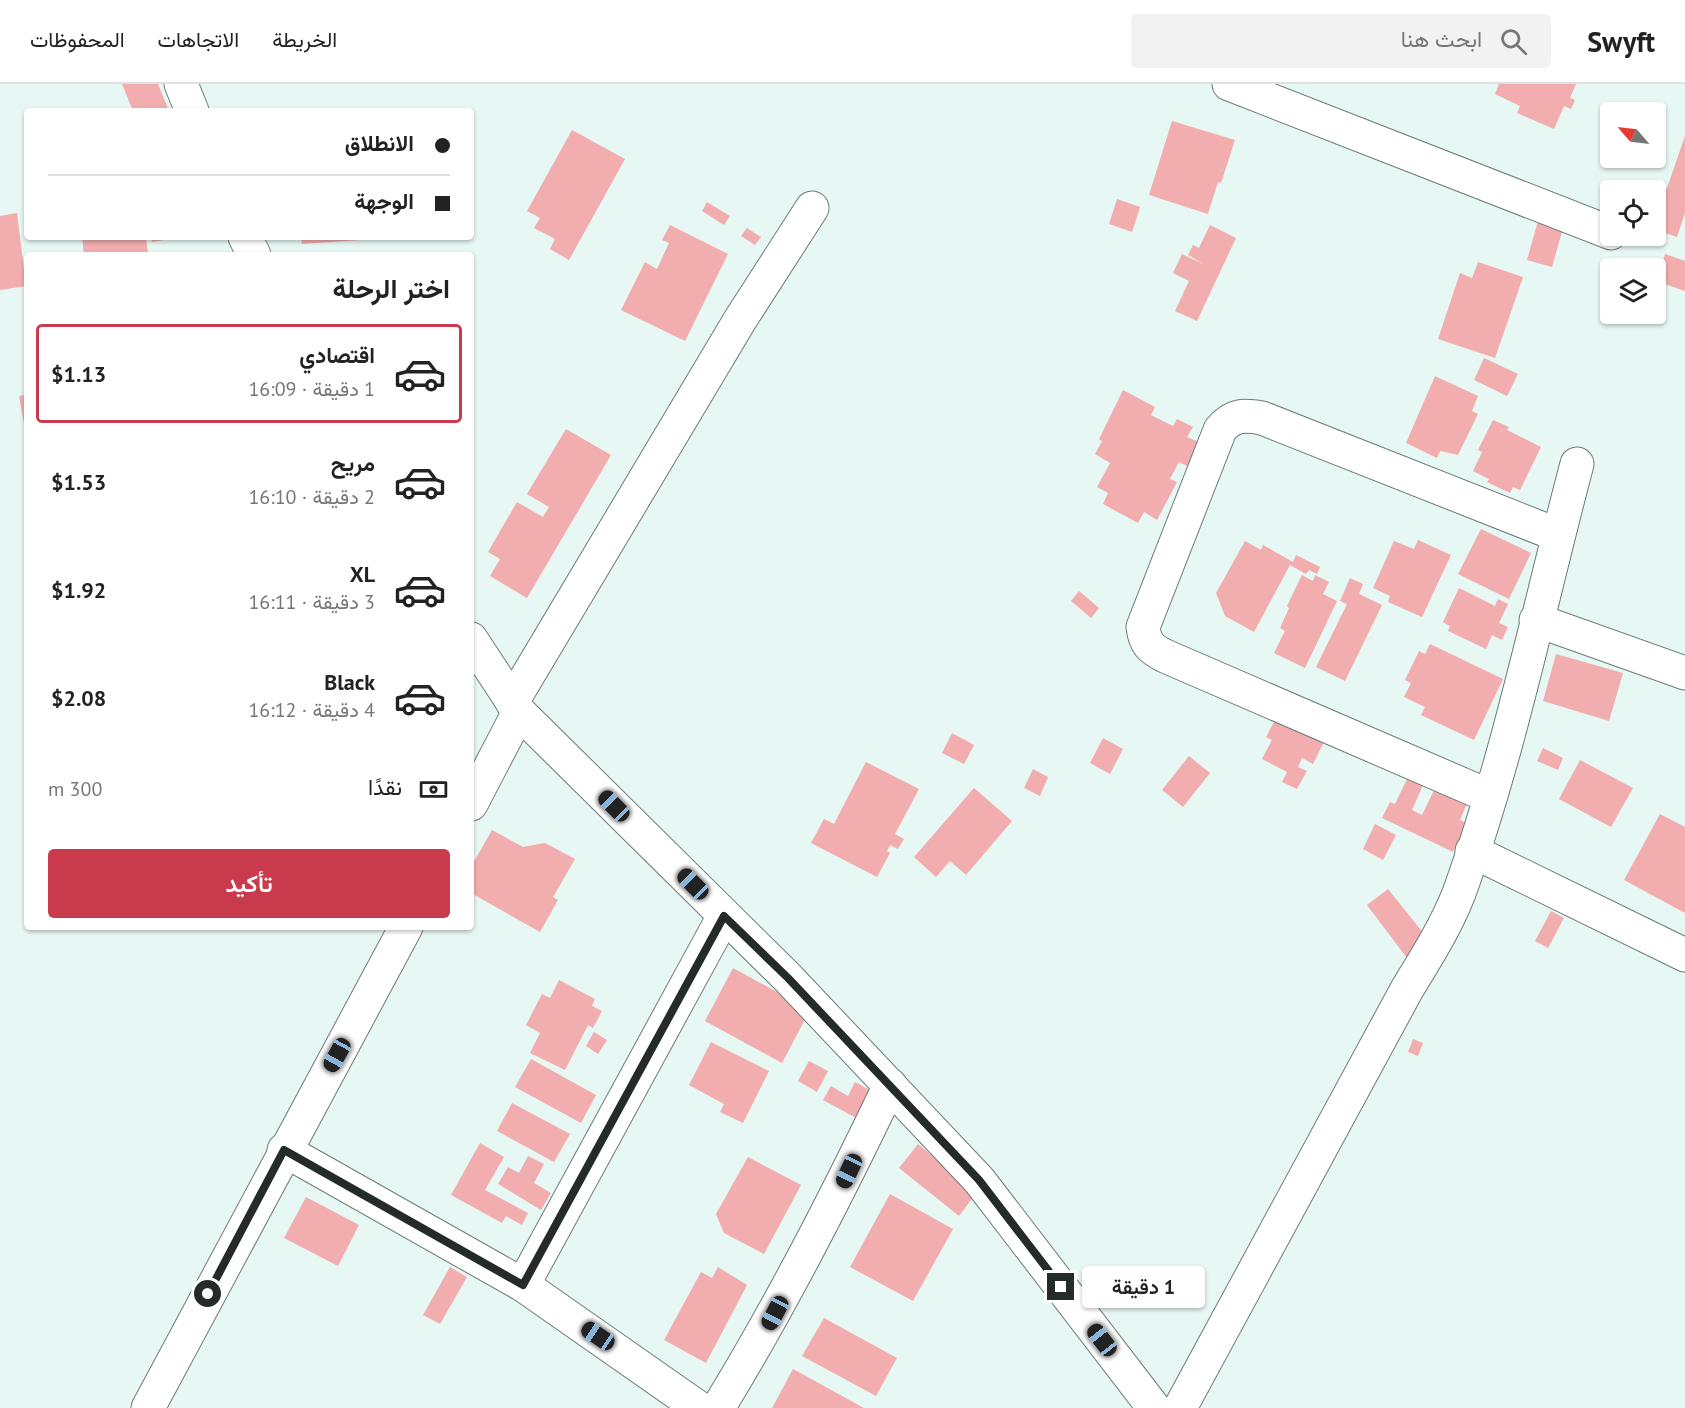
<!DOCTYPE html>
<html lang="ar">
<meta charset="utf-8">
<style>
:root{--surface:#fff;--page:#f2f2f2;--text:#222;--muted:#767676;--line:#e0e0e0;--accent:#ca3a4d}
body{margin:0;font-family:"PT Sans",Vazirmatn,sans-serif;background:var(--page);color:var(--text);direction:rtl;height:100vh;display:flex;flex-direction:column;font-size:22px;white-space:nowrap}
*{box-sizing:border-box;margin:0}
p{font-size:20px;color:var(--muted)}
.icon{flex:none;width:33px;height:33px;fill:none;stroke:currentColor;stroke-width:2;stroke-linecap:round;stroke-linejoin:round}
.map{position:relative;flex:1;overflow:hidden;direction:ltr}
.side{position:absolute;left:24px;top:168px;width:450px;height:678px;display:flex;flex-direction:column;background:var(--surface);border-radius:6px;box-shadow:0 2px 4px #0004;direction:rtl}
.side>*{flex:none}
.banner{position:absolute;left:24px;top:24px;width:450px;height:132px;border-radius:6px;box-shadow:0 2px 4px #0004;direction:rtl;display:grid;align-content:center;height:132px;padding:0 24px;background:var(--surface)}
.needle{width:39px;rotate:298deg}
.buttons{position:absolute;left:1600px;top:18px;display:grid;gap:12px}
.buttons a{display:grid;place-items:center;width:66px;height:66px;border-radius:6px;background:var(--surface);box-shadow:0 2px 4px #0004;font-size:30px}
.end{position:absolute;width:27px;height:27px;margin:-14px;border:8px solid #252b2a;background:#fff;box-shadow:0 0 0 3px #fff}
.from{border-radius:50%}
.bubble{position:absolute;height:42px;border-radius:6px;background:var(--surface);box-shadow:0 2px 4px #0004;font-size:20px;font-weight:600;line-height:42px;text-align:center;direction:rtl}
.car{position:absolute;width:18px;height:36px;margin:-18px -9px;border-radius:8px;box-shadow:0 0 4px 2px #0007;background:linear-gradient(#222 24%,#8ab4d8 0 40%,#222 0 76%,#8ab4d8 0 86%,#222 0)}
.banner b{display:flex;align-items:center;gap:21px;height:57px;font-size:22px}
.banner b+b{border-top:2px solid var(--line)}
.banner i{width:15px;height:15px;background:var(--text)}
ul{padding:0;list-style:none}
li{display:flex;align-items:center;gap:18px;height:99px;margin:0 12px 9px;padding:0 12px;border:3px solid transparent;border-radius:6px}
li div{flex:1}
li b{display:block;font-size:22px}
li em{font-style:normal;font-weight:600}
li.active{border-color:var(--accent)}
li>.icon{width:54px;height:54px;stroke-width:1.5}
h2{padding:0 24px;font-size:27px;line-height:72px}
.pay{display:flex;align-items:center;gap:15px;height:66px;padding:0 24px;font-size:22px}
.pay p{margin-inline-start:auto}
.button{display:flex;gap:12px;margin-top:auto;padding:12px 24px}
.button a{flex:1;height:69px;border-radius:6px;background:var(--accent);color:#fff;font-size:24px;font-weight:600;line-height:69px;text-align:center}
header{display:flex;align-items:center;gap:36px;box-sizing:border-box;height:84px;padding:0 30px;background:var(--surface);border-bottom:2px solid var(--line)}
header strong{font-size:28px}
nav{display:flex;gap:33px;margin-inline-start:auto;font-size:21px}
.search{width:420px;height:54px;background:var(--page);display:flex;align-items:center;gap:15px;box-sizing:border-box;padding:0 21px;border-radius:6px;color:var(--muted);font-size:22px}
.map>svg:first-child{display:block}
.building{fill:#f2adae}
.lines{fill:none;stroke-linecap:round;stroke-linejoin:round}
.street-casing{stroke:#6c7b78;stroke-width:35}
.street{stroke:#fff;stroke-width:33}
.route{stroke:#252b2a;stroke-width:8}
</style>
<header>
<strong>Swyft</strong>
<div class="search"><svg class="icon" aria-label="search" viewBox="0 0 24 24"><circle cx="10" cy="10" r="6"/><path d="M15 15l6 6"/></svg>ابحث هنا</div>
<nav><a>الخريطة</a><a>الاتجاهات</a><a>المحفوظات</a></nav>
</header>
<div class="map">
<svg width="1685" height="1324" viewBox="0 0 1685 1324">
<rect width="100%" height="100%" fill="#e7f7f4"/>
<g class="building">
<polygon points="122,0 158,0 169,27 133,27"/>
<polygon points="1499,0 1576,0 1570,14 1575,16 1571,25 1564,22 1554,45 1517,29 1520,22 1495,10"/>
<polygon points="1172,37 1235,56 1221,99 1218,98 1208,130 1149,111"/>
<polygon points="572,46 625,75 569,176 550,165 555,155 534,144 540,134 527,127"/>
<polygon points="1685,52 1685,129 1677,153 1656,146 1656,136"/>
<polygon points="1117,115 1140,123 1132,148 1109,140"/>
<polygon points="707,118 730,132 724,141 702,127"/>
<polygon points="17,129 26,202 0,206 0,132"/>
<polygon points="1538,137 1563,144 1552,183 1527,176"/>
<polygon points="670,141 728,170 685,257 621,226 645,178 657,185 669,159 662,156"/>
<polygon points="1210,141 1236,154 1197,237 1175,227 1189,197 1173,189 1182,170 1205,181 1188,171 1193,161 1199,164"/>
<polygon points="747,144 761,153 755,161 741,152"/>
<polygon points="82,153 146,153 148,171 84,171"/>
<polygon points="151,153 176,153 176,154 152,158"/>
<polygon points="301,153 376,153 376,155 302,160"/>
<polygon points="1665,170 1685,177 1685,207 1656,197"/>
<polygon points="1478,178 1523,193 1495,274 1438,255 1460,189 1472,194"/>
<polygon points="1484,274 1518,290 1507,312 1474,296"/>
<polygon points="1435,292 1478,312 1472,327 1478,330 1458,371 1440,367 1437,374 1406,359"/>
<polygon points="1123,306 1155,323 1151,331 1173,342 1177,335 1193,343 1187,353 1201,359 1189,383 1179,378 1170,395 1177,398 1157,436 1144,428 1138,439 1103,420 1108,409 1097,403 1110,379 1095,370 1102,357 1099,355"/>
<polygon points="27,311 27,352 26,352 19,312"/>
<polygon points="1493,336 1509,343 1507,346 1541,363 1520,406 1513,403 1510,409 1487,398 1489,395 1473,387 1482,368 1478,366"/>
<polygon points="566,345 611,371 527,514 490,492 500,475 488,468 517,418 543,433 549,423 527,410"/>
<polygon points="1481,445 1531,469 1509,515 1458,490"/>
<polygon points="1418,456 1451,471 1422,533 1388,518 1390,512 1373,504 1394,457 1414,465"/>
<polygon points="1245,457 1261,466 1263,461 1293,478 1296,471 1320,483 1317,490 1309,486 1306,490 1290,481 1254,548 1225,532 1216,509"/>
<polygon points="1302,491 1313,497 1315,491 1329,498 1323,510 1337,517 1305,584 1274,569 1285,547 1280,544 1289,524 1287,522"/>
<polygon points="1350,494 1363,500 1359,510 1382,521 1345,597 1316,583 1347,520 1340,517"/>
<polygon points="1459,504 1495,522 1498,515 1508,520 1499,539 1508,543 1502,556 1492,551 1486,565 1448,547 1450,542 1443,538"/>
<polygon points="1079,507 1099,524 1091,534 1071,517"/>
<polygon points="1430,560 1503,595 1474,656 1421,631 1425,623 1404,613 1411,599 1405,596 1419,567 1425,570"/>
<polygon points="1556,570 1623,589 1609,637 1543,617"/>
<polygon points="1276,634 1329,648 1313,680 1302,674 1298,683 1307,687 1297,705 1282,698 1287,688 1262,675 1272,656 1266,653"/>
<polygon points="952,649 974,661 964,680 942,669"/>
<polygon points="1103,654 1123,665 1110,690 1090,679"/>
<polygon points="1543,664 1563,674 1558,686 1537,677"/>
<polygon points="1189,672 1210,689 1183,723 1162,706"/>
<polygon points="1580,676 1633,704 1611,743 1559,715"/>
<polygon points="866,678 919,705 895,750 904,755 898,765 890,761 887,767 890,769 877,793 811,759 824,735 834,740"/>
<polygon points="1033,685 1048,693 1040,712 1024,704"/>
<polygon points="1409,691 1424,699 1412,726 1422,731 1436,702 1468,717 1460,736 1467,739 1453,768 1382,734 1390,718 1395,720"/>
<polygon points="974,704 1012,737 966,791 950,777 936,793 914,773"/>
<polygon points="1660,730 1685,743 1685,829 1624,796"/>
<polygon points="1375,740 1396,751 1383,776 1363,765"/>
<polygon points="492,746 523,763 545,759 575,775 553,813 558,816 540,848 471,809 471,783"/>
<polygon points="1388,805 1429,856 1413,882 1367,821"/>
<polygon points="1551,827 1564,834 1548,864 1535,857"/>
<polygon points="733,884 810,926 782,979 705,937"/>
<polygon points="559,896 595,915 592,922 602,927 593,944 588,941 565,986 530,969 540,949 526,941 542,910 550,914"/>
<polygon points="594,948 607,956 598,970 586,962"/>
<polygon points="1413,955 1423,959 1418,972 1408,968"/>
<polygon points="711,958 769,987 743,1039 720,1028 724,1020 689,1001"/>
<polygon points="531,975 596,1011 581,1039 515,1003"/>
<polygon points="809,977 828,987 817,1008 798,997"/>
<polygon points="855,998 875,1009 860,1036 823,1016 831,1002 848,1012"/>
<polygon points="512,1019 570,1050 554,1078 497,1047"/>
<polygon points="480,1059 504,1073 485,1106 528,1129 522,1141 506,1132 502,1139 451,1111"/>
<polygon points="918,1060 977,1108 959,1132 899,1084"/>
<polygon points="528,1072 544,1080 534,1099 551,1109 541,1126 498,1100 508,1083 519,1089"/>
<polygon points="748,1073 801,1101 764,1170 724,1149 716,1130"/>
<polygon points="890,1110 953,1145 913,1217 850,1183"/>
<polygon points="306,1113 359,1141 338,1182 284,1154"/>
<polygon points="450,1183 467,1193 440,1240 423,1231"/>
<polygon points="718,1183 747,1201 706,1279 664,1256 701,1188 712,1194"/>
<polygon points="824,1234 897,1274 876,1312 802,1272"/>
<polygon points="793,1285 864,1324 772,1324"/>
</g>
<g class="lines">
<g class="street-casing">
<g id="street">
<polyline points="181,0 192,27"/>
<polyline points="1229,0 1611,149"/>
<polyline points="245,153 254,171"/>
<polyline points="1536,536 1685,589"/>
<polyline points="471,555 519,628 788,894 979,1096 1154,1324"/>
<polyline points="512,618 740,236 812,124"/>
<path d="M1489,712L1165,572C1151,565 1145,560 1143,543L1220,346C1233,330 1244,331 1262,334L1558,451"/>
<polyline points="471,720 519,628"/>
<polyline points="1472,767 1685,871"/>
<polyline points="284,1066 523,1201 699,1324"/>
<polyline points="523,1201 724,832"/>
<polyline points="148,1324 406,843"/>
<path d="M718,1324C782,1220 837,1112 890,1001"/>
<path d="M1180,1324L1406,907C1427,872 1450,837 1463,798C1511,662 1540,519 1577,380"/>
</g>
</g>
<use href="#street" class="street"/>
</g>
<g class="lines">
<polyline class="route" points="208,1210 284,1066 523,1201 724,832 788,894 979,1096 1061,1203"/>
</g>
</svg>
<div class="buttons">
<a><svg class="needle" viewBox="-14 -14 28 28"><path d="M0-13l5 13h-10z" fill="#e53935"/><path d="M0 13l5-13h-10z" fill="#767676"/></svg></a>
<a><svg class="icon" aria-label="locate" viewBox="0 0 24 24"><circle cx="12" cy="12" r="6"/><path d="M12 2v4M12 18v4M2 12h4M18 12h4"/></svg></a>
<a><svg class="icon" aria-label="layers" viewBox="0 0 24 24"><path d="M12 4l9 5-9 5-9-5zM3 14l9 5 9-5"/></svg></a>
</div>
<i class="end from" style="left:208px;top:1210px"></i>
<i class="end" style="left:1061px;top:1203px"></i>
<div class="bubble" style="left:1082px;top:1182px;width:123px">1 دقيقة</div>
<i class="car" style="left:614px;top:722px;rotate:315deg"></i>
<i class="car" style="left:693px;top:800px;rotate:315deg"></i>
<i class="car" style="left:337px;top:971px;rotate:209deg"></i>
<i class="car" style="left:849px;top:1087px;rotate:205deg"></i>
<i class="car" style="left:775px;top:1229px;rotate:208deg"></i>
<i class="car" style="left:598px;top:1252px;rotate:304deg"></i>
<i class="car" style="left:1102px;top:1256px;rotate:322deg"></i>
<div class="banner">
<b><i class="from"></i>الانطلاق</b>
<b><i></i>الوجهة</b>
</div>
<section class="side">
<h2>اختر الرحلة</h2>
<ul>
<li class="active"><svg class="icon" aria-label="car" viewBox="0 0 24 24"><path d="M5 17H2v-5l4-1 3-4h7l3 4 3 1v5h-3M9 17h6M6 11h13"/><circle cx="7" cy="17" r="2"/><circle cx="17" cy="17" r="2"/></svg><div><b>اقتصادي</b><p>1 دقيقة · 16:09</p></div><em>$1.13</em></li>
<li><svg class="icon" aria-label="car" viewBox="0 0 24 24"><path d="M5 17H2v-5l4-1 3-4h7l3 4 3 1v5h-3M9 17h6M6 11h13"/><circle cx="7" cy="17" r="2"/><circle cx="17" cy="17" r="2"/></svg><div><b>مريح</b><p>2 دقيقة · 16:10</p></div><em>$1.53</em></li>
<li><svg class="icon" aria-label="car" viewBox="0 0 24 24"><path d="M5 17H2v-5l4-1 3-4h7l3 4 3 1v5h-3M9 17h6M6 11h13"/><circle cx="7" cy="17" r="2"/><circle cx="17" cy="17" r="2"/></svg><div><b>XL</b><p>3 دقيقة · 16:11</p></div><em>$1.92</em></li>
<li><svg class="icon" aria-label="car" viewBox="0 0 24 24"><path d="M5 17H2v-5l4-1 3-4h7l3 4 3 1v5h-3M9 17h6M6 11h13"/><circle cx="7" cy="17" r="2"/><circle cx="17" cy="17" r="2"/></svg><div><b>Black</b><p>4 دقيقة · 16:12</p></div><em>$2.08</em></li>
</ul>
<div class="pay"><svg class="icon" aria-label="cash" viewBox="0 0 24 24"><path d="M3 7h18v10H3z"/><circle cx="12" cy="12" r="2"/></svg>نقدًا<p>300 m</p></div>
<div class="button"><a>تأكيد</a></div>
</section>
</div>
